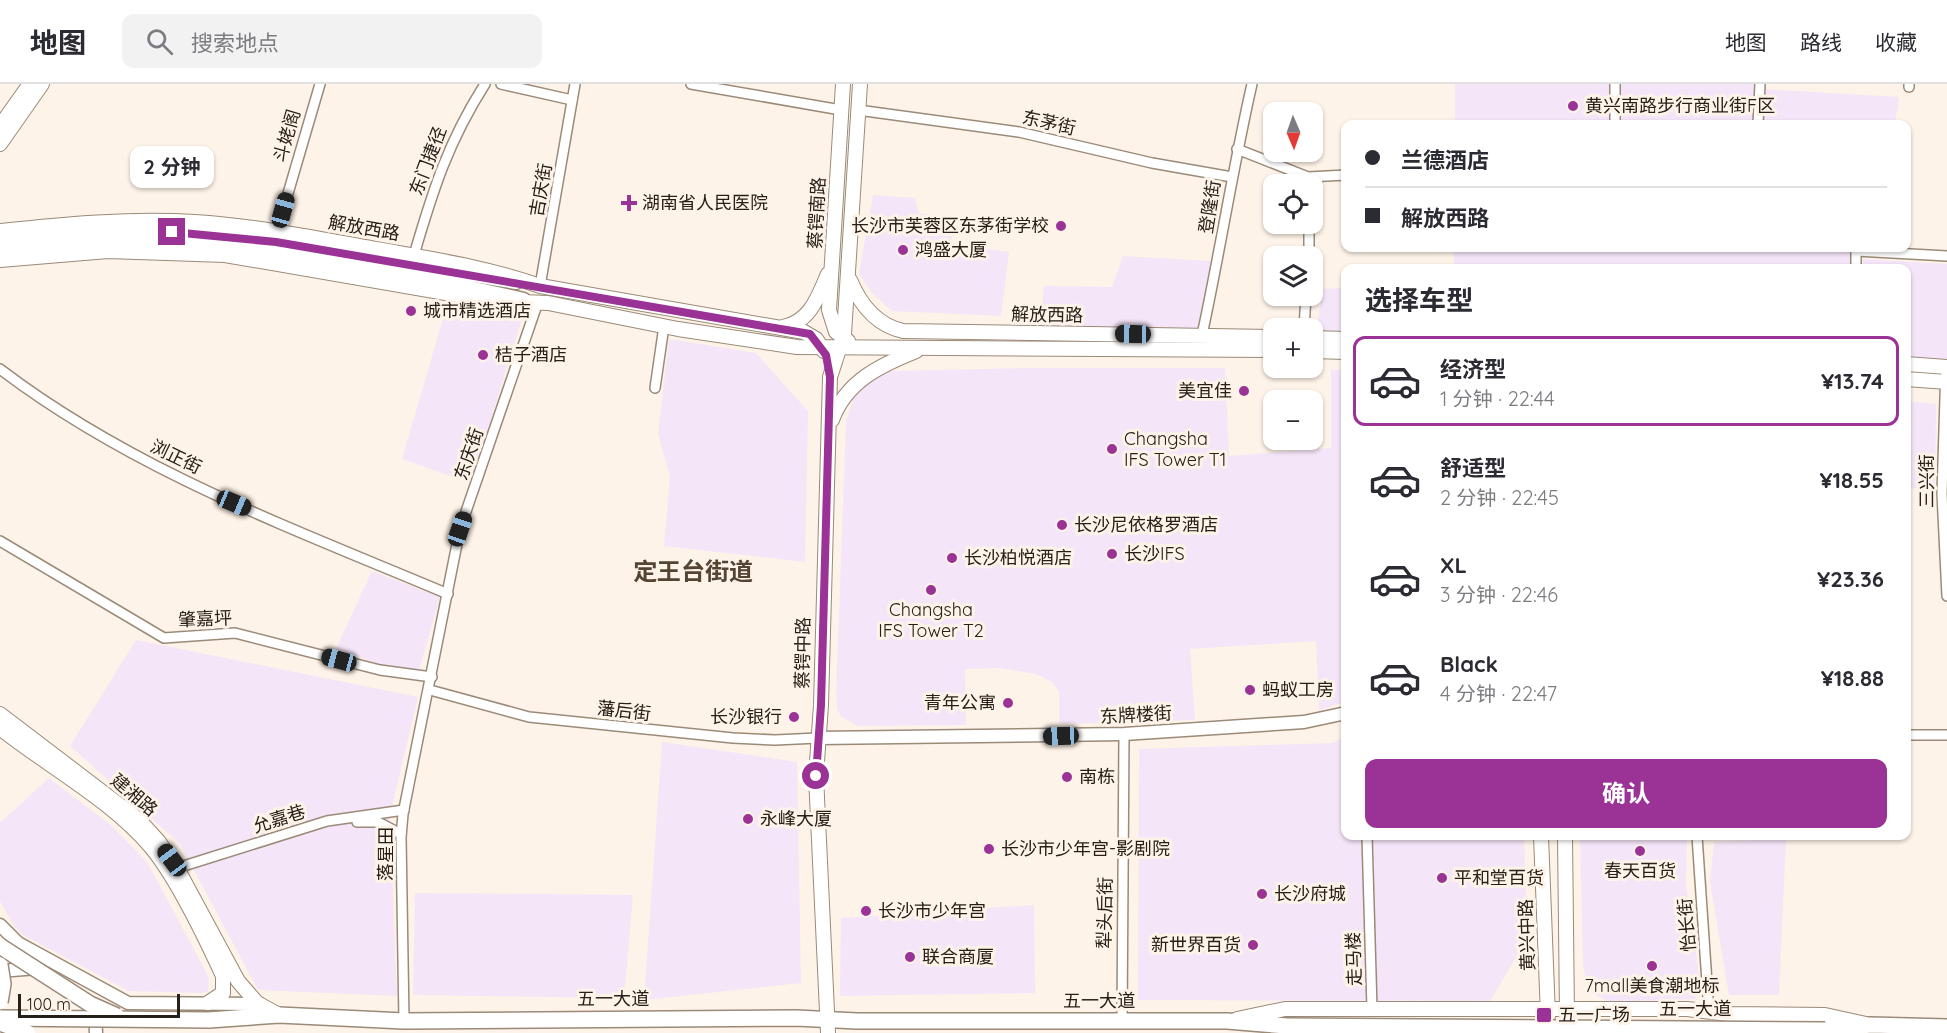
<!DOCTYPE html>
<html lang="zh">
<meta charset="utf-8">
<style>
:root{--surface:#fff;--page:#f2f2f3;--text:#2b2b33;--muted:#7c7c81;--line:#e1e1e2;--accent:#9b3397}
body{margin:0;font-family:Quicksand,"Noto Sans SC",sans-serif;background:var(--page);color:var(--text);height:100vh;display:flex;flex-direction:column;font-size:22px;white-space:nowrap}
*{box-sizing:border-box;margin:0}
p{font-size:20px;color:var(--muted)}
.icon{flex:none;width:33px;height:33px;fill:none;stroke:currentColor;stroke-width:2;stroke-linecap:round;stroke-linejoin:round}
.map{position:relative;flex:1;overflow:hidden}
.details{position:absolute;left:1341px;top:180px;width:570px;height:576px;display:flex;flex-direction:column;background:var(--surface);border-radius:12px;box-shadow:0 2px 4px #0004}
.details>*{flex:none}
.banner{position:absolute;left:1341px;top:36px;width:570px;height:132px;border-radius:12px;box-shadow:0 2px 4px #0004;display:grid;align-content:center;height:132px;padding:0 24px;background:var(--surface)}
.needle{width:39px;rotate:178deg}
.tools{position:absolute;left:1263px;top:18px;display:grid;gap:12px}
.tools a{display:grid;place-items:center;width:60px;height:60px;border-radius:12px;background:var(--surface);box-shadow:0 2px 4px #0004;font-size:30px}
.scale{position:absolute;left:18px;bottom:15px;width:162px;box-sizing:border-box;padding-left:6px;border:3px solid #272019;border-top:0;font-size:16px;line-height:21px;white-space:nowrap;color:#272019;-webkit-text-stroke:4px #fef3e8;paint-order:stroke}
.end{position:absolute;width:27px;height:27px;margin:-14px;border:8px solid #9b3397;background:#fff;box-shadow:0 0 0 3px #fff}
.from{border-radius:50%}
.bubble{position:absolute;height:42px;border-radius:12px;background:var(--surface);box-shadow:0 2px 4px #0004;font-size:20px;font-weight:700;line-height:42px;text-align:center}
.car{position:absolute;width:18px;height:36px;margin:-18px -9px;border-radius:8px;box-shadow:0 0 4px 2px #0007;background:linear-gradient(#222 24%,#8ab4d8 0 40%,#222 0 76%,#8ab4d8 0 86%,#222 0)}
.banner b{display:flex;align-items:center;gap:21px;height:57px;font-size:22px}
.banner b+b{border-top:2px solid var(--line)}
.banner i{width:15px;height:15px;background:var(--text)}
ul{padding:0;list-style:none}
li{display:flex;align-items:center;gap:18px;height:90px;margin:0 12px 9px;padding:0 12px;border:3px solid transparent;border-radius:12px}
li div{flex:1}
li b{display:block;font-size:22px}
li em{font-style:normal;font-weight:700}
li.on{border-color:var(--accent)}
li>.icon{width:54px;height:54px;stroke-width:1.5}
h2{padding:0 24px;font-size:27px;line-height:72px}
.button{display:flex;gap:12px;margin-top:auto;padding:12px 24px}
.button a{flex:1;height:69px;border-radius:12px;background:var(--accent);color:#fff;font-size:24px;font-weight:700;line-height:69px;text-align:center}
header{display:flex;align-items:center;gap:36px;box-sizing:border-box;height:84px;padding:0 30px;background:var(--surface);border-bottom:2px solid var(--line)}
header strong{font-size:28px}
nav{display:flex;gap:33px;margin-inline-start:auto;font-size:21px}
.search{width:420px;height:54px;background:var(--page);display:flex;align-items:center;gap:15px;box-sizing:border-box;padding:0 21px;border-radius:12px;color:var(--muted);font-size:22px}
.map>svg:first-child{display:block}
.commercial{fill:#f5e5f8}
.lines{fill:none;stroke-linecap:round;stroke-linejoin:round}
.minor-casing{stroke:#9b8a78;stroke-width:12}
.tertiary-casing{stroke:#9b8a78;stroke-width:15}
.secondary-casing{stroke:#9b8a78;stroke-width:16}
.primary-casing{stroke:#9b8a78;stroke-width:18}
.minor{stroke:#fff;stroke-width:9}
.tertiary{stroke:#fff;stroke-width:12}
.secondary{stroke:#fff;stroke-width:14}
.primary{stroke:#fff;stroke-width:15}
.primary-bridge-casing{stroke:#9b8a78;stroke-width:18;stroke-linecap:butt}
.primary-bridge{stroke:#fff;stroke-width:15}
.route{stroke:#9b3397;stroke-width:8}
.poi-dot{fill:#9b3397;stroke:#fef3e8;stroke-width:2}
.labels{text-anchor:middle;stroke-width:6;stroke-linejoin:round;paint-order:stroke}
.poi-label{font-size:18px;fill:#272019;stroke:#fef3e8;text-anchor:start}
.street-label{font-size:18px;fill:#272019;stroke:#fef3e8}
.district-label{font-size:24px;font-weight:bold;fill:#534434;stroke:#fef3e8}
</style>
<header>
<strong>地图</strong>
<div class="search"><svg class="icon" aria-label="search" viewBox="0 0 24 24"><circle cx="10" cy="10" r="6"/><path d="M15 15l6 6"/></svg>搜索地点</div>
<nav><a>地图</a><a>路线</a><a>收藏</a></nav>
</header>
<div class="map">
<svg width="1947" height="949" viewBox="0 0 1947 949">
<rect width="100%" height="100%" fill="#fef3e8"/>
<g class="commercial">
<polygon points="1455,0 1760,0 1760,5 1899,13 1895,40 1455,40"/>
<polygon points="873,111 915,114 919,130 953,131 951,160 1009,168 1001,232 892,227 873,210 859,190"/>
<polygon points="1454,164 1857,164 1856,184 1454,184"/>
<polygon points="1123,172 1211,177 1197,246 1040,244 1044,202 1112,203"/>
<polygon points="1863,175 1947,180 1947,277 1907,273 1906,184 1863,184"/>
<polygon points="1345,204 1345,251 1317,247 1322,205"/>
<polygon points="448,218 524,229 471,399 402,375"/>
<polygon points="669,255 756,269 808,327 805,478 664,462 670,392 658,350"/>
<polygon points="1028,284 1225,284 1229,372 1331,364 1331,286 1345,286 1345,618 1319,626 1316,557 1190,565 1195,636 1059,640 1059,608 1052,598 1036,590 999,584 965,585 966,641 858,642 842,633 837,626 836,612 846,338 854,313 861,304 880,290 891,287"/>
<polygon points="1907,317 1936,320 1935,405 1907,404"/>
<polygon points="372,487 440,513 417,593 336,565"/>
<polygon points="136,556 418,613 390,731 397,912 258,906 180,760 70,662"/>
<polygon points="1345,653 1346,752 1524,752 1528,854 1490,917 1138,916 1139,665 1332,659"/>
<polygon points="662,658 797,678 801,899 644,916"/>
<polygon points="49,694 112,742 147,778 205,886 209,895 208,907 203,909 129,907 23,851 14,842 0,817 0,739"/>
<polygon points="1580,752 1687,752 1686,801 1701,904 1695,915 1610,918 1589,908 1583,882"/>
<polygon points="1786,755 1779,911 1729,911 1710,798 1714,758"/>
<polygon points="415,809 633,811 624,914 413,911"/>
<polygon points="1034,821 1035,909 840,912 841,834"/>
</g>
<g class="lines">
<g class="minor-casing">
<g id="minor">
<polyline points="501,0 572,16"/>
<polyline points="691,0 841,26"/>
<polyline points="1615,0 1615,40"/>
<polyline points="1909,3 1909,0"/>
<polyline points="858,26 1019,48 1152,79 1232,93"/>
<polyline points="1758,40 1760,0"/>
<polyline points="1237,65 1308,93 1346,91"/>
<polyline points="1309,140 1309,172"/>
<polyline points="277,147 320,0"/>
<polyline points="1857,164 1856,167 1947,172"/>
<path d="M414,171C433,106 448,58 485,0"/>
<polyline points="1856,184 1856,167"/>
<polyline points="540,202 575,0"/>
<polyline points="1304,244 1306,212"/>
<path d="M1202,251C1220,168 1233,83 1252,0"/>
<polyline points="1946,282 1942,410 1947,512"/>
<path d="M0,285C134,387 294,445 448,510"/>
<polyline points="655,304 664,242"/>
<polyline points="0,457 164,554 235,549 380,586 432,593"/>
<polyline points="430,606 529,633 733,654 775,656 818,654"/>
<polyline points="1906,651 1947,651"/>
<polyline points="357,738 378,738 401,750"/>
<polyline points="1367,752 1372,925"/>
<polyline points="1697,752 1709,928"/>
<polyline points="174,785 327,737 404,726"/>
<polyline points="404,937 401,753 403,730 460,445 538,218"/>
<polyline points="1122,937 1124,650"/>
</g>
</g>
<g class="tertiary-casing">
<g id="tertiary">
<polyline points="0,157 108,148 226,151 516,199"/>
<polyline points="0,166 109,158 225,160 447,198 524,215"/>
<polyline points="818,654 1124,650 1304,638 1346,629"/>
<polyline points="0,841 18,859 128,919 260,920"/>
<polyline points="0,887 37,884"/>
<polyline points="95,927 96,949"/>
</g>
</g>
<g class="secondary-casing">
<g id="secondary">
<polyline points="843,0 829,226 836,248 848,257"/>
<polyline points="0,42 30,0"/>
<polyline points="0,60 42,0"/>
<path d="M0,147C65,140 130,134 195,138C256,142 316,154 376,165C431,175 486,183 540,202L804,248L816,255L824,267"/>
<polyline points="0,176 108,167 225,171 492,217 548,219 678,245 797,263 1274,266"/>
<path d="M850,196C860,220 876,241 903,247L1274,253"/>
<path d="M783,243C810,238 818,213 828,190"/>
<polyline points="1312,254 1346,255"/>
<polyline points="1312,267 1346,268"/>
<polyline points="1906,280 1947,283"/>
<polyline points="1906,295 1947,298"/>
<path d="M832,336C846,297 881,281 916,267"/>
<polyline points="0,630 139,736 159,758 177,784 238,897 257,919 279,931"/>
<path d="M0,644C49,683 110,715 151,763C176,793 206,855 223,892V909L208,919"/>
<polyline points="1541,752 1548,932"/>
<polyline points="1565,752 1567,932"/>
<polyline points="1237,935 1285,925 1687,925 1729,930 1825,931 1866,940"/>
<polyline points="828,949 816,692 821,621 830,293 844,250 860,0"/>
</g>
</g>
<g class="primary-casing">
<g id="primary">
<polyline points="209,936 279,931 404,937 796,934 857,937 1227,937 1286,942"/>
<polyline points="1825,946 1871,941 1947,943"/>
</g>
</g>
<use href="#minor" class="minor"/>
<use href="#tertiary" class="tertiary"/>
<use href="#secondary" class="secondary"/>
<use href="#primary" class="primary"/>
<g class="primary-bridge-casing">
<g id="primary-bridge">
<polyline points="0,862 90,920 117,932"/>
<polyline points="0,881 3,900 0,918"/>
<polyline points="0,934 209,936"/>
<polyline points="0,939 28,949"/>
<polyline points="1286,942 1825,946"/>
</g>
</g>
<use href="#primary-bridge" class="primary-bridge"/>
</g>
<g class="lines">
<polyline class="route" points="172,148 276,158 810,250 826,271 830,293 821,621 816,692"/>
</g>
<g class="poi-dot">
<circle cx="1573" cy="22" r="6"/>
<path d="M626 110h6v6h6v6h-6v6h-6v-6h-6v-6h6z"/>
<circle cx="1061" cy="142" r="6"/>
<circle cx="903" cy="166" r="6"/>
<circle cx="411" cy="227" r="6"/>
<circle cx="483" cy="271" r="6"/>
<circle cx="1244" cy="307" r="6"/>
<circle cx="1112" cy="365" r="6"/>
<circle cx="1062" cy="441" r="6"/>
<circle cx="1112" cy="470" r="6"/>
<circle cx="952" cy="474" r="6"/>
<circle cx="931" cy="506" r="6"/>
<circle cx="1250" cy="606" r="6"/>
<circle cx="1008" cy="619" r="6"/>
<circle cx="794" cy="633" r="6"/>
<circle cx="1067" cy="693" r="6"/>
<circle cx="748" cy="735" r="6"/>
<circle cx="989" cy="765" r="6"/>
<circle cx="1640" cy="767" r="6"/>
<circle cx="1442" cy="794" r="6"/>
<circle cx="1262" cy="810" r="6"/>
<circle cx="866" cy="827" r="6"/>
<circle cx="1253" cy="861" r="6"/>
<circle cx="910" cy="873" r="6"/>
<circle cx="1652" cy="882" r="6"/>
<rect x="1536" y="923" width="16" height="16" rx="3"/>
</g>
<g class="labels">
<g class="poi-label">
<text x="1585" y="28">黄兴南路步行商业街F区</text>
<text x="642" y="125">湖南省人民医院</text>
<text x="1049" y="148" text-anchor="end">长沙市芙蓉区东茅街学校</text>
<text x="915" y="172">鸿盛大厦</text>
<text x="423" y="233">城市精选酒店</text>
<text x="495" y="277">桔子酒店</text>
<text x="1232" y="313" text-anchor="end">美宜佳</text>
<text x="1124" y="361">Changsha<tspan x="1124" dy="21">IFS Tower T1</tspan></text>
<text x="1074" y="447">长沙尼依格罗酒店</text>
<text x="1124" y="476">长沙IFS</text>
<text x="964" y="480">长沙柏悦酒店</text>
<text x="931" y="532" text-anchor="middle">Changsha<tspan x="931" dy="21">IFS Tower T2</tspan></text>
<text x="1262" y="612">蚂蚁工房</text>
<text x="996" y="625" text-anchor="end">青年公寓</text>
<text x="782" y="639" text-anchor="end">长沙银行</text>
<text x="1079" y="699">南栋</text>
<text x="760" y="741">永峰大厦</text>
<text x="1001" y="771">长沙市少年宫-影剧院</text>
<text x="1640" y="793" text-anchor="middle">春天百货</text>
<text x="1454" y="800">平和堂百货</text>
<text x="1274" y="816">长沙府城</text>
<text x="878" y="833">长沙市少年宫</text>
<text x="1241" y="867" text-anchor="end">新世界百货</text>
<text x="922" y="879">联合商厦</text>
<text x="1652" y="908" text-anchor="middle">7mall美食潮地标</text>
<text x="1558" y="937">五一广场</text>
</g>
<g class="street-label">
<text transform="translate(1049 39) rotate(13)" y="6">东茅街</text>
<text transform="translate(287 52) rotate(-74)" y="6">斗姥阁</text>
<text transform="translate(428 77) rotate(-69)" y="6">东门捷径</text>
<text transform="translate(541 106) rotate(-80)" y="6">吉庆街</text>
<text transform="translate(1210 123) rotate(-81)" y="6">登隆街</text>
<text transform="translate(817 129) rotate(-87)" y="6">蔡锷南路</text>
<text transform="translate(364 144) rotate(10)" y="6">解放西路</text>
<text transform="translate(1047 231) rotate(1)" y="6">解放西路</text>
<text transform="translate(469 370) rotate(-71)" y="6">东庆街</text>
<text transform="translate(176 373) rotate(26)" y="6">浏正街</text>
<text transform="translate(1927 397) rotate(-90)" y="6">三兴街</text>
<text transform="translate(205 535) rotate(-2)" y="6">肇嘉坪</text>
<text transform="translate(803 569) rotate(-89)" y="6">蔡锷中路</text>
<text transform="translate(624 627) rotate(7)" y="6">藩后街</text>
<text transform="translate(1136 631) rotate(-3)" y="6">东牌楼街</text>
<text transform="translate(134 711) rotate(40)" y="6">建湘路</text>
<text transform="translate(279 735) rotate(-17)" y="6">允嘉巷</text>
<text transform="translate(386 770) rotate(-90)" y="6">落星田</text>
<text transform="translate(1105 829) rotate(-89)" y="6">犁头后街</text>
<text transform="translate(1687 841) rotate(-95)" y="6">怡长街</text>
<text transform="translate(1527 851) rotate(-92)" y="6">黄兴中路</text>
<text transform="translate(1354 875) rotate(-92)" y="6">走马楼</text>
<text x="613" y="921">五一大道</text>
<text x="1099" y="923">五一大道</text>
<text x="1695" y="931">五一大道</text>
</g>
<g class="district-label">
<text x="693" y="496">定王台街道</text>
</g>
</g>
</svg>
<div class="tools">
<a><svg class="needle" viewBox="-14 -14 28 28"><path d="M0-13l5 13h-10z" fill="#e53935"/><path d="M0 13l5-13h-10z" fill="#7c7c81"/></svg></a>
<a><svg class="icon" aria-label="locate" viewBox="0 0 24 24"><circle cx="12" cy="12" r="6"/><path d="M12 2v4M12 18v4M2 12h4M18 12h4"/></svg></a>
<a><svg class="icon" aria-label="layers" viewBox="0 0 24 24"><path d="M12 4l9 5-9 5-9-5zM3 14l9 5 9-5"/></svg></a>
<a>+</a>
<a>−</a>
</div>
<div class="scale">100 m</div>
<i class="end from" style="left:816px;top:692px"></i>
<i class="end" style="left:172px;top:148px"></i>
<div class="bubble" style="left:130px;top:62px;width:84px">2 分钟</div>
<i class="car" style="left:283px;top:126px;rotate:16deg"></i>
<i class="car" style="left:1133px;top:250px;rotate:271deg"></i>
<i class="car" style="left:234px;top:419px;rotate:113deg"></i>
<i class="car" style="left:460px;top:445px;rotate:19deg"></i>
<i class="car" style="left:339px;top:576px;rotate:285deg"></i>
<i class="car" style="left:1061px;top:652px;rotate:268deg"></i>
<i class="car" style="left:172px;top:776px;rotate:323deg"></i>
<div class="banner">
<b><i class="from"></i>兰德酒店</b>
<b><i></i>解放西路</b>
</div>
<section class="details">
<h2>选择车型</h2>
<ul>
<li class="on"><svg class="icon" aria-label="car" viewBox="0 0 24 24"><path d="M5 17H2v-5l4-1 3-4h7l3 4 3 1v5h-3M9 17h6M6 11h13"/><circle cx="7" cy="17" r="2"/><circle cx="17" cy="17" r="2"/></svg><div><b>经济型</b><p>1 分钟 · 22:44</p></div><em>¥13.74</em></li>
<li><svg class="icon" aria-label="car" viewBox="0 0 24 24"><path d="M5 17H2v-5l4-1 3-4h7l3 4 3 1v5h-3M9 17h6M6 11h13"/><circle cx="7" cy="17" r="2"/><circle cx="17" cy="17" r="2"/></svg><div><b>舒适型</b><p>2 分钟 · 22:45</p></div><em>¥18.55</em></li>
<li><svg class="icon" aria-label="car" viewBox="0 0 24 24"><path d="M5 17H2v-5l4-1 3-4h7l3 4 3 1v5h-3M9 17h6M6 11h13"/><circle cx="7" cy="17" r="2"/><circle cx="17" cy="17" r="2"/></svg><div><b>XL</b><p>3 分钟 · 22:46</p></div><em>¥23.36</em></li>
<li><svg class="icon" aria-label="car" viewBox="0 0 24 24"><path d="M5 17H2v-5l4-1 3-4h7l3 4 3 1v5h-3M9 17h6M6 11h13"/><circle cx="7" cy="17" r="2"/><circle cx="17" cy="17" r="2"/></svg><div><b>Black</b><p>4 分钟 · 22:47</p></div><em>¥18.88</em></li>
</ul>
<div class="button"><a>确认</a></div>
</section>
</div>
